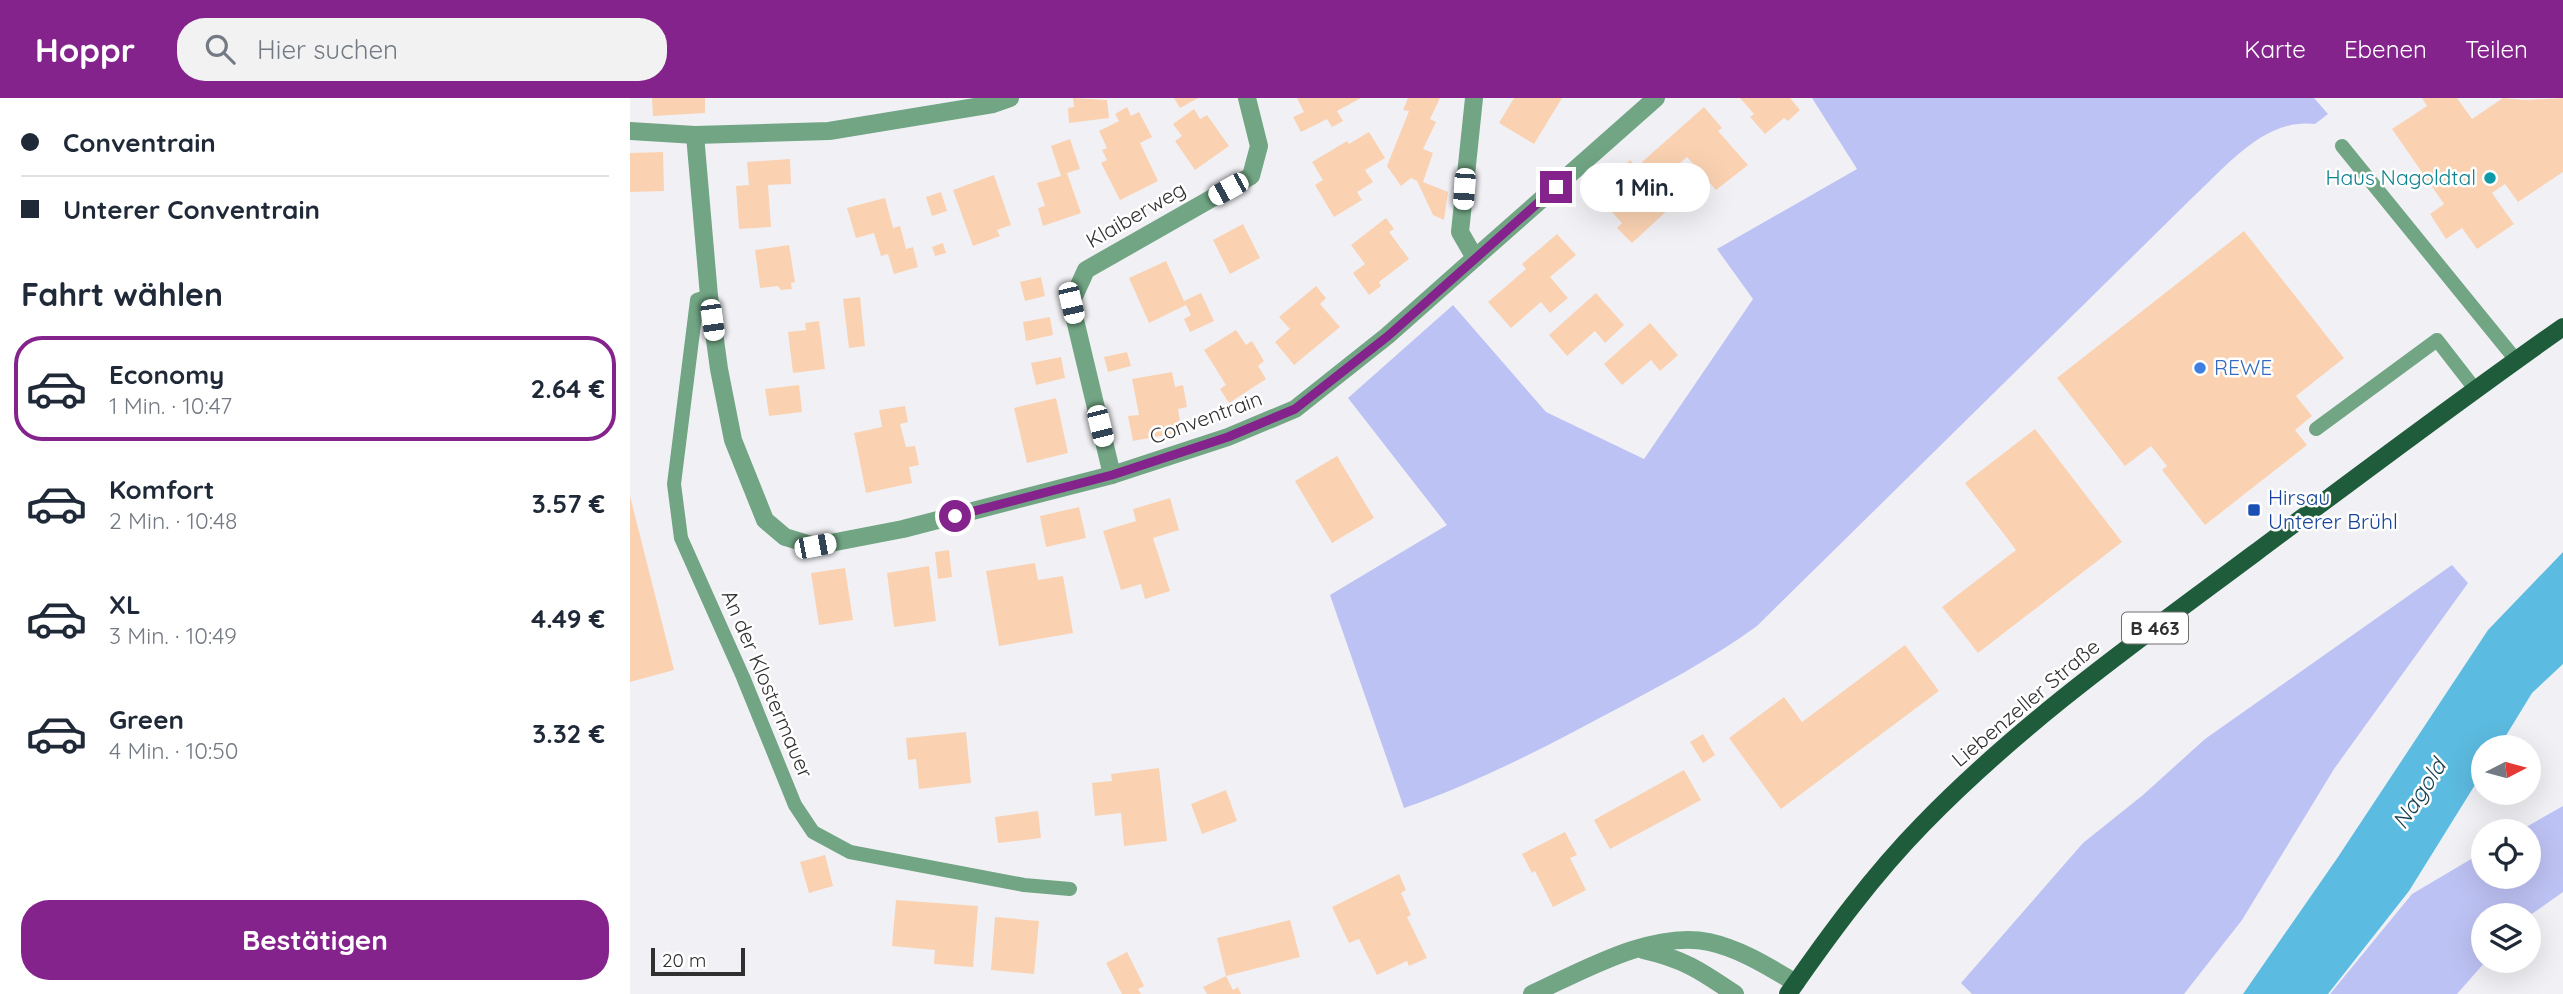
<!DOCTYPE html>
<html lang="de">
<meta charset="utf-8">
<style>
:root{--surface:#fff;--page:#f2f2f3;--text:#1f2937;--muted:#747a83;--line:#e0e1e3;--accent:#85238d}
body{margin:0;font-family:Quicksand,sans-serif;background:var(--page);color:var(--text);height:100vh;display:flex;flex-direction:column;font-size:26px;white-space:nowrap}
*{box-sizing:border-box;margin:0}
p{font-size:23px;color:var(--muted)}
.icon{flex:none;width:38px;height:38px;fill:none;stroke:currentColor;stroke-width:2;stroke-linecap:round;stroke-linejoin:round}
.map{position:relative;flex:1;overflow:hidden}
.panel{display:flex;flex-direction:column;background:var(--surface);width:630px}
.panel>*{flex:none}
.banner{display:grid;align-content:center;height:154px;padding:0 21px;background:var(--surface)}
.needle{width:46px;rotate:84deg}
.buttons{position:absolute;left:1841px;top:637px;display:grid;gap:14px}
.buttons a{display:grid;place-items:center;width:70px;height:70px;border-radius:50%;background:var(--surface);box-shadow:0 7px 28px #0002;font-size:35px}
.scale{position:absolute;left:21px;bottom:18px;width:94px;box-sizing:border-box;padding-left:7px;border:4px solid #303031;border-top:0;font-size:19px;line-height:24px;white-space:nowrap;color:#303031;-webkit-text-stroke:5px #fff;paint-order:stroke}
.end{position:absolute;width:32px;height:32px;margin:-16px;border:9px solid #85238d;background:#fff;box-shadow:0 0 0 4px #fff}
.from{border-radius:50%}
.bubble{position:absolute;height:49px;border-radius:24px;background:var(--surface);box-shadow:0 7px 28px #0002;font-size:23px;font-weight:700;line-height:49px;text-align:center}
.car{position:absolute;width:21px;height:42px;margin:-21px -10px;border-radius:9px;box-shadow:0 0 5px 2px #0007;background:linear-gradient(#fff 24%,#345 0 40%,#fff 0 76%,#345 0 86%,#fff 0)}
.banner b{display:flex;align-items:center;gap:24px;height:66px;font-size:26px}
.banner b+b{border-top:2px solid var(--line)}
.banner i{width:18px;height:18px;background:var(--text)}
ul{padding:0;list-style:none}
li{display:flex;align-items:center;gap:21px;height:105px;margin:0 14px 10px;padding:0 7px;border:4px solid transparent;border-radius:28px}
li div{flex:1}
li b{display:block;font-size:26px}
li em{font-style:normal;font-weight:700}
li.selected{border-color:var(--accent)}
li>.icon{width:63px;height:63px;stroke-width:1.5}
h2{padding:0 21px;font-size:32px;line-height:84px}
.action{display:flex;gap:14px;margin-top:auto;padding:14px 21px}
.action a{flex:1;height:80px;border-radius:28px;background:var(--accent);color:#fff;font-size:28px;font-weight:700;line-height:80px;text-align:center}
header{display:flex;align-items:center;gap:42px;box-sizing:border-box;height:98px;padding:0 35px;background:var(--accent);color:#fff}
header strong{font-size:33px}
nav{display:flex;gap:38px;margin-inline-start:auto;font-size:24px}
.search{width:490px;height:63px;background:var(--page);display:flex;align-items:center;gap:18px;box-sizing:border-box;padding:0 24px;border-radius:28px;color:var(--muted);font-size:26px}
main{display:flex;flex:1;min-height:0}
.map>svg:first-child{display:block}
.green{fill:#bdc2f4}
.water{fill:#5cbbe0}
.building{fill:#fad2b2}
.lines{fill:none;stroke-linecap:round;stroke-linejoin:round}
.lane{stroke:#71a584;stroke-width:14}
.street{stroke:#71a584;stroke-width:18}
.primary{stroke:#1f5c3b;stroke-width:18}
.route{stroke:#85238d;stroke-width:9}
.culture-dot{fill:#0f9aa8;stroke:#fff;stroke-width:2.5}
.shop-dot{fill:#3f7fe0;stroke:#fff;stroke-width:2.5}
.transit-dot{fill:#1a4fb4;stroke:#fff;stroke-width:2.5}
.labels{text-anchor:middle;stroke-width:5;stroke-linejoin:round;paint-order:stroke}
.shield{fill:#fff;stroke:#6e6e6f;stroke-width:2}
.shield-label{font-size:19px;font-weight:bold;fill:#303031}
.culture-label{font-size:21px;fill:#0d838f;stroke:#fff;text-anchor:end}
.street-label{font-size:21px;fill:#303031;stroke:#fff}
.shop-label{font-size:21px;fill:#366cbe;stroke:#fff;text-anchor:start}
.transit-label{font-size:21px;fill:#164399;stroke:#fff;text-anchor:start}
.water-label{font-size:23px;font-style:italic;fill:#153f4f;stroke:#fff}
</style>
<header>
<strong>Hoppr</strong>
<div class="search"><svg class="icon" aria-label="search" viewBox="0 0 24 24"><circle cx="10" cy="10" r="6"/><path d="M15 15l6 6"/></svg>Hier suchen</div>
<nav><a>Karte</a><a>Ebenen</a><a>Teilen</a></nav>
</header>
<main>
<section class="panel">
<div class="banner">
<b><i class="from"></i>Conventrain</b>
<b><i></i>Unterer Conventrain</b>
</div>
<h2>Fahrt wählen</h2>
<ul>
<li class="selected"><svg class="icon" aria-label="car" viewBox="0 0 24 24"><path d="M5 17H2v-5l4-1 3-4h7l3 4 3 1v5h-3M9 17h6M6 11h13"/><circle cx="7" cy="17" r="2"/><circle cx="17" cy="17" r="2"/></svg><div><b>Economy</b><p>1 Min. · 10:47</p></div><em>2.64 €</em></li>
<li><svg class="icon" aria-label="car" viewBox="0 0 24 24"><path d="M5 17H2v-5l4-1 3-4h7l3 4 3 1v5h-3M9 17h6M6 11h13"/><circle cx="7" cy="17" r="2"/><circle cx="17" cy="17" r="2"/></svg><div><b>Komfort</b><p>2 Min. · 10:48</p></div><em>3.57 €</em></li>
<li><svg class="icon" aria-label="car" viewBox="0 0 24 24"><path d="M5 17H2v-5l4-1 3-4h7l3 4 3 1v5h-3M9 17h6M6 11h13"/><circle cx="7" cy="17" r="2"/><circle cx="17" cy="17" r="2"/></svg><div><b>XL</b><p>3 Min. · 10:49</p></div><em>4.49 €</em></li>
<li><svg class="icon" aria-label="car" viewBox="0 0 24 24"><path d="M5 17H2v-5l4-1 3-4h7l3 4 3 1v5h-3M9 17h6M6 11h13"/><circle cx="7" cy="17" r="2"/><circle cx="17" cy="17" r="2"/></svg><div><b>Green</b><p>4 Min. · 10:50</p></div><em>3.32 €</em></li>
</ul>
<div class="action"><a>Bestätigen</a></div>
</section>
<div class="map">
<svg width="1933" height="896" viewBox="0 0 1933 896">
<rect width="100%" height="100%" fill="#f1f1f5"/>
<g class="green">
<path d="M1182,0H1684L1698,16L1685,26C1634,20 1597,68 1562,100L1127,528C1080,562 1030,588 979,615C912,651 846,685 774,710L700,497L817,427L718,300L823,207L916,314L1014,361L1123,201L1087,151L1227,71Z"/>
<polygon points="1822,467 1838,485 1704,671 1612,822 1554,896 1342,896 1331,885 1453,745 1513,697 1575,641"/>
<polygon points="1933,708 1933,794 1899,818 1853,817 1853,863 1856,863 1827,896 1700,896 1782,796 1853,754 1853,779 1899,779 1899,733 1889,733"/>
</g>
<polygon class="water" points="1933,454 1933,566 1902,595 1869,649 1853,649 1853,674 1779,793 1698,896 1613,896 1708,759 1858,532"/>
<g class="building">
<polygon points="22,0 75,0 75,15 23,18"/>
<polygon points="443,0 477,2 479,20 439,25 438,10 444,9"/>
<polygon points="544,0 568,0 550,10"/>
<polygon points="667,0 731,0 707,13 713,23 702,29 697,21 671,34 663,19 674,14"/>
<polygon points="778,0 810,0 800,21 806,24 793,51 803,55 793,84 818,94 814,122 803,117 787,83 781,80 771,88 757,68 779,13 773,12"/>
<polygon points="884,0 932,0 904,46 869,25"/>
<polygon points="1110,0 1160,0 1170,12 1158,23 1154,20 1135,36 1120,19 1124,16"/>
<polygon points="1792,0 1827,0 1842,21 1873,0 1895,2 1933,0 1933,74 1888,104 1875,86 1862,95 1884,126 1847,151 1832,130 1816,141 1800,116 1814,106 1762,31 1797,8"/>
<polygon points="497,9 501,18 509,14 522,39 510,45 528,83 490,102 471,65 477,62 472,52 477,50 469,33 489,23 485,16"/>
<polygon points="1074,9 1092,30 1088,33 1118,67 1086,92 1057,59 1043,71 1040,68 1026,80 1012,64"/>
<polygon points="564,11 570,21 577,17 599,48 565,72 545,43 552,38 543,26"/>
<polygon points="739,34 755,60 735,72 743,84 727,94 732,102 704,119 685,87 693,82 682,64 717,43 719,46"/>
<polygon points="440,41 450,71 437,75 451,115 413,128 408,110 415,108 407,85 431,78 421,48"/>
<polygon points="33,54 34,93 0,94 0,55"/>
<polygon points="160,61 161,86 138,87 141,129 109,131 106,88 119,87 117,64"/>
<polygon points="1000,62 1042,108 1002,145 987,130 992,125 971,102 991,84 985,77"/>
<polygon points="364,77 381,127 367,132 370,138 343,148 323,92"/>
<polygon points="311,94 317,113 302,118 296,99"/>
<polygon points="255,100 263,130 270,128 276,151 283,149 288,169 264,176 258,156 251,158 244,135 226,140 217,110"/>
<polygon points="756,120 764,131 759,134 779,161 749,184 751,188 739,197 723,175 735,166 721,147"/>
<polygon points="613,126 630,160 600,176 583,142"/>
<polygon points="1614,133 1714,260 1666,298 1682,318 1665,332 1677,347 1575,427 1532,372 1537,368 1521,348 1495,368 1427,280"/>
<polygon points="927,136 946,157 920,179 938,200 920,215 911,204 881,230 858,204 896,171 892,166"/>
<polygon points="313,145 316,155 305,158 302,149"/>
<polygon points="159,147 165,184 161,185 162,191 151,192 148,188 130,190 125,152"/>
<polygon points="536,163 554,203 571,195 584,223 560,234 554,221 561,217 556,207 519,225 499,180"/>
<polygon points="411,179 415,198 395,203 390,184"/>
<polygon points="686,188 696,200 690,206 710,229 664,267 645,244 660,231 649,219"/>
<polygon points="966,195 994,227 975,245 965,233 937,258 919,237"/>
<polygon points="230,199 235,248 219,250 213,201"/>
<polygon points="420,219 423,237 396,243 393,224"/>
<polygon points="189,223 195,271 163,275 158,234 176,232 175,225"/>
<polygon points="1020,225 1048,257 1030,273 1021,262 992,287 974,266"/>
<polygon points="606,232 616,247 622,243 634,263 628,268 636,281 599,305 590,291 596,287 574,252"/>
<polygon points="497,254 501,268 478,274 474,259"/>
<polygon points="431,259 435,280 406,287 401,265"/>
<polygon points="542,274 545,289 553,287 557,309 548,311 552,334 503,343 498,318 509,317 502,281"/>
<polygon points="169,287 172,314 139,318 135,291"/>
<polygon points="426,300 438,355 397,365 384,310"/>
<polygon points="275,308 278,324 270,326 276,349 285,348 289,367 279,369 282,385 236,395 224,335 252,329 249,312"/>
<polygon points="1405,331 1492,444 1348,555 1312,509 1386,452 1335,385"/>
<polygon points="707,358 744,420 702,445 665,383"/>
<polygon points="0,398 44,572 0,584"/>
<polygon points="540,400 549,432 523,440 540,493 515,501 511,486 491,492 473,433 506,423 503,411"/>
<polygon points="449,409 456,440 416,449 410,418"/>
<polygon points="319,452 322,479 308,481 305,454"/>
<polygon points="405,465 408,482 433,478 443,535 369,548 356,473"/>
<polygon points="299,468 306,523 264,529 257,475"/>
<polygon points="215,470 223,522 189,527 181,475"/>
<polygon points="1275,547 1309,593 1151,711 1099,640 1154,599 1172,624"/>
<polygon points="336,634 341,685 289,691 286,661 278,662 276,640"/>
<polygon points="1073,636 1085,657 1073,665 1060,644"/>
<polygon points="529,670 537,743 494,748 491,715 465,718 462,685 482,683 481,676"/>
<polygon points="1054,672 1071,702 980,751 964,722"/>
<polygon points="596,692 607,723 572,736 561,706"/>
<polygon points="408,713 411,740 368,745 365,719"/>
<polygon points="935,734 947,757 940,760 956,792 923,809 905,773 902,775 892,756"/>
<polygon points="195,757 203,788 179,795 170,764"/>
<polygon points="769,776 776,792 771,795 781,817 777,819 797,860 779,868 777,863 747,877 729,841 719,845 702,809"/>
<polygon points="266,802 348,808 343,869 304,866 305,852 262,848"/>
<polygon points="365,819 409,823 404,876 361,872"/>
<polygon points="660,822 670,859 596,878 587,840"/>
<polygon points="497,854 514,888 508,891 511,896 492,896 476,865"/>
<polygon points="596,878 603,892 608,889 611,896 577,896 573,889"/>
</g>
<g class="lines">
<g class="lane">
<polyline points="1712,48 1886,262"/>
<polyline points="79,198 67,202 44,386 51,440 113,579 165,707 183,734 220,754 394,787 440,791"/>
<polyline points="1686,331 1807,242 1845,291"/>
</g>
<g class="street">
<polyline points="0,33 65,37 199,33 363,6 380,0"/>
<polyline points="65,37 79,198 89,271 103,342 135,422 155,439 185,448 273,431 482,377 598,339 665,311 757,238 845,160 830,134 844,0"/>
<polyline points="845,160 1026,0"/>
<polyline points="482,377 441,205 456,172 621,78 629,48 617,0"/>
<path d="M1013,852C1054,861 1071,873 1105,896"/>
<path d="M902,896C952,873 1023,832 1079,844C1111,851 1139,869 1166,885"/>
</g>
<path class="primary" d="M1158,896C1199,837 1243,777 1293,726C1393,623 1511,540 1625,455C1727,379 1829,302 1933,229"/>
</g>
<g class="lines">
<polyline class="route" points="325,418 482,377 598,339 665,311 758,238 926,89"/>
</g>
<circle class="culture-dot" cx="1860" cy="80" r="7"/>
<circle class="shop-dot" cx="1570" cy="270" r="7"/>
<rect class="transit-dot" x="1617" y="405" width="14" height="14" rx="3.5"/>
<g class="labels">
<rect class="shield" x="1492" y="514.5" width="66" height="31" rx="5"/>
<g class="shield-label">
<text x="1525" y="537">B 463</text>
</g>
<g class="culture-label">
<text x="1846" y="87">Haus Nagoldtal</text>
</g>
<g class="street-label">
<text transform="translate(506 117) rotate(-30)" y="7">Klaiberweg</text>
<text transform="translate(576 320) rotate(-20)" y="7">Conventrain</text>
<text transform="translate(137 586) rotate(67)" y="7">An der Klostermauer</text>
<text transform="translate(1396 605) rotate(-40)" y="7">Liebenzeller Straße</text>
</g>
<g class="shop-label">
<text x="1584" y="277">REWE</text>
</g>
<g class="transit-label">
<text x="1638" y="407">Hirsau<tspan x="1638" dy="24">Unterer Brühl</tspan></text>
</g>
<g class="water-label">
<text transform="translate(1789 696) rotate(-57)" y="8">Nagold</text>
</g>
</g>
</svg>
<div class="buttons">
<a><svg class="needle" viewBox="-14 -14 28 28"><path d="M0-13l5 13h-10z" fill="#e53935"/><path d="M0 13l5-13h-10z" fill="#747a83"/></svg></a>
<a><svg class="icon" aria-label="locate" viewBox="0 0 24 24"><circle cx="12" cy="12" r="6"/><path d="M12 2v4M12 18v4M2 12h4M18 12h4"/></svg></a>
<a><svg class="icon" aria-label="layers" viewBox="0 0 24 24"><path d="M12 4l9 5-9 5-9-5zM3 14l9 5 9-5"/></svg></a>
</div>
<div class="scale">20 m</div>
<i class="end from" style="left:325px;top:418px"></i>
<i class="end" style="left:926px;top:89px"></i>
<div class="bubble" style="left:950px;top:65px;width:130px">1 Min.</div>
<i class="car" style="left:598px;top:91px;rotate:241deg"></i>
<i class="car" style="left:834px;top:91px;rotate:184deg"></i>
<i class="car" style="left:441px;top:205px;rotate:167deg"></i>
<i class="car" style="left:82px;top:222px;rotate:172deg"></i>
<i class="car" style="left:470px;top:328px;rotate:166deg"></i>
<i class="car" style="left:185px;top:448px;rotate:79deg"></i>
</div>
</main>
